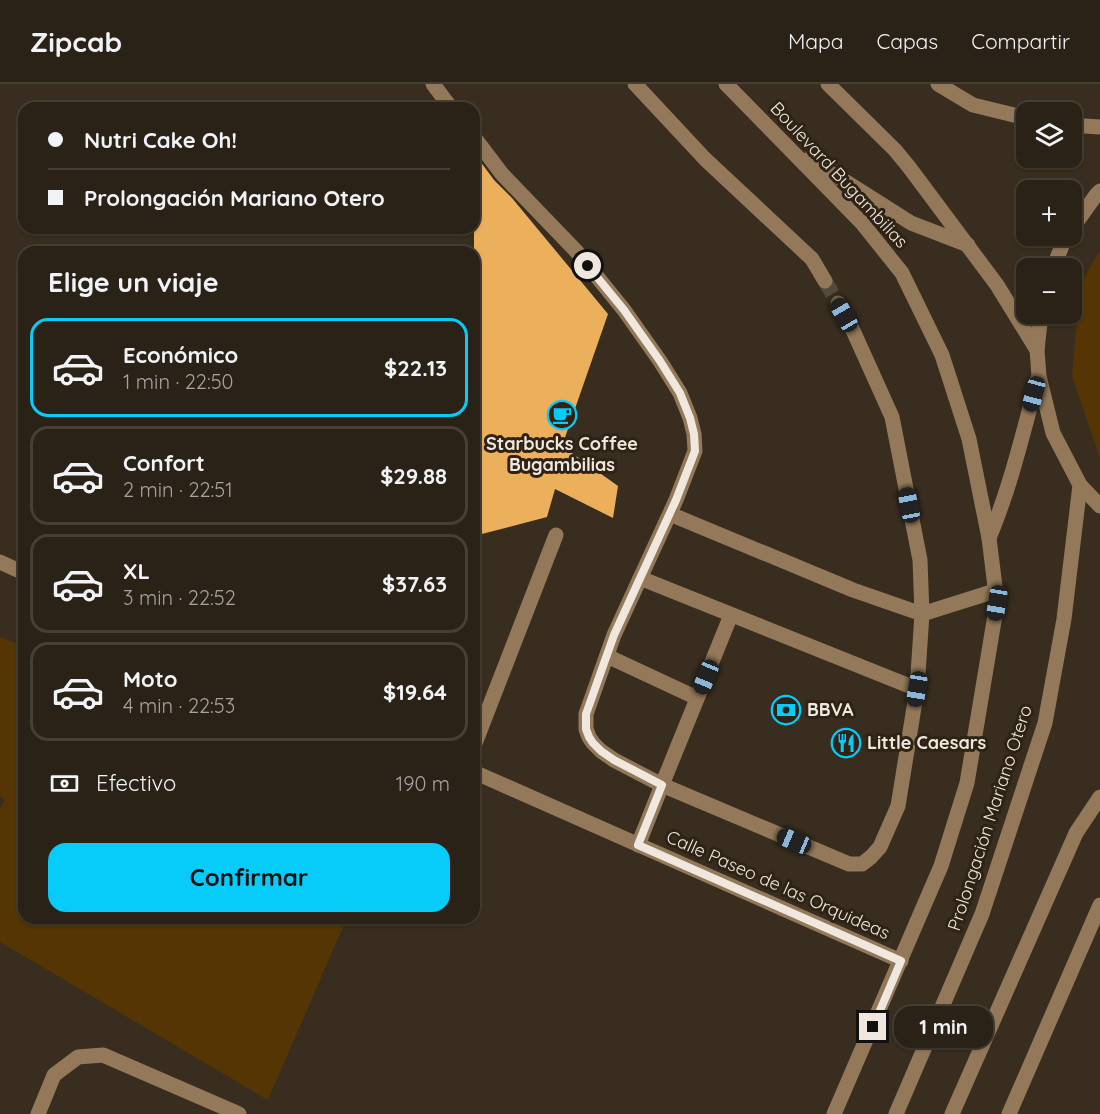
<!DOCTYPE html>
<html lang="es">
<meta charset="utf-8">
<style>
:root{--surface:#2a2216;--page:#322a1f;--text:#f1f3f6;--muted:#a5a4a1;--line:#463f35;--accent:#07cbf9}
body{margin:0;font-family:Quicksand,sans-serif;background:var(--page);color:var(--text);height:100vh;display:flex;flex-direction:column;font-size:22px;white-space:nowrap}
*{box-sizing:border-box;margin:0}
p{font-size:20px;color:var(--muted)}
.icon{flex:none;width:33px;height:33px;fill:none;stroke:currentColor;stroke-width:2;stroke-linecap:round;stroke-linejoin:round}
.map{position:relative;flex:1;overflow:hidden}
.details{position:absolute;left:18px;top:162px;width:462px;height:678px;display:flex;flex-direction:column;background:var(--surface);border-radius:18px;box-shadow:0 2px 4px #0004,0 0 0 2px var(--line)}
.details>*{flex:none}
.banner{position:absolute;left:18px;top:18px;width:462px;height:132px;border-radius:18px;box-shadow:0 2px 4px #0004,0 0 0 2px var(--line);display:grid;align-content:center;height:132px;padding:0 30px;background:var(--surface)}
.tools{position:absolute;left:1016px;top:18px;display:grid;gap:12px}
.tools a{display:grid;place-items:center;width:66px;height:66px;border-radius:12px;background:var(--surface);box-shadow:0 2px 4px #0004,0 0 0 2px var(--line);font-size:30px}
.end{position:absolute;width:27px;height:27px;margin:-14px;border:8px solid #f0e8df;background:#111;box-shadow:0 0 0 3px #111}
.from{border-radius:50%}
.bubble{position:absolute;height:42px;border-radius:18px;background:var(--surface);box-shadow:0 2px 4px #0004,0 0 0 2px var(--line);font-size:20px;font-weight:800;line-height:42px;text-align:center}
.car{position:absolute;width:18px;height:36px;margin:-18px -9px;border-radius:8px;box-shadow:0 0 4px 2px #0007;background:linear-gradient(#222 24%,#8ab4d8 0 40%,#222 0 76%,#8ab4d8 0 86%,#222 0)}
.banner b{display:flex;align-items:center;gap:21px;height:57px;font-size:22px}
.banner b+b{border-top:2px solid var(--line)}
.banner i{width:15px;height:15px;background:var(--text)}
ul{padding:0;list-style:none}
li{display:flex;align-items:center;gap:18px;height:99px;margin:0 12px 9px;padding:0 18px;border:3px solid var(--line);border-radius:18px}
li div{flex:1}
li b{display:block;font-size:22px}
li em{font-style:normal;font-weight:800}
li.active{border-color:var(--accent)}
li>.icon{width:54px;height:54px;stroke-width:1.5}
h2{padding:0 30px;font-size:27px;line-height:72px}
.pay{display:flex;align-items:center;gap:15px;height:66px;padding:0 30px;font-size:22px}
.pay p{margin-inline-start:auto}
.primary-button{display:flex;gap:12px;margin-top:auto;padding:12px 30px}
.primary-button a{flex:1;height:69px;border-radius:18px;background:var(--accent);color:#111;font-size:24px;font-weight:800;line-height:69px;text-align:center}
header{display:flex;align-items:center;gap:36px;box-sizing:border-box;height:84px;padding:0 30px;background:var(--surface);border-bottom:2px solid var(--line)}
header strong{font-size:28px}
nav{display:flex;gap:33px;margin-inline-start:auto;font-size:21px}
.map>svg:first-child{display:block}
.green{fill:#543503}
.building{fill:#ecaf5c}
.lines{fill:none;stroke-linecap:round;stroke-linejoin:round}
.minor-tunnel{stroke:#54493b;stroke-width:15;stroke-dasharray:15 8;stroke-linecap:butt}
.minor{stroke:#937959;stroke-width:15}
.route{stroke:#f0e8df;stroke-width:8}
.labels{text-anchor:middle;stroke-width:6;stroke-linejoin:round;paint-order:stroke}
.street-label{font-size:18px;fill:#f0e8df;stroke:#2e2314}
.poi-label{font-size:18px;font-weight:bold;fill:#f0e8df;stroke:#2e2314;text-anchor:start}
</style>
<header>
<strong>Zipcab</strong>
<nav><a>Mapa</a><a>Capas</a><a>Compartir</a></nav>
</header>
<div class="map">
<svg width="1100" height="1030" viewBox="0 0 1100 1030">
<rect width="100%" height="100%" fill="#382d1e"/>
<g class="green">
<polygon points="1100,166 1100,374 1072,292 1080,201"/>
<polygon points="0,553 24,562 24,834 347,834 268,1016 0,858 0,725 5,716 0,712"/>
</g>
<polygon class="building" points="474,69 494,96 512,114 608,230 562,362 618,402 613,434 555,405 547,433 474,452"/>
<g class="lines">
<polyline class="minor-tunnel" points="825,197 838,219"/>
<g class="minor">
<polyline points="433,0 451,24"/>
<polyline points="635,0 705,75 812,175 825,197"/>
<polyline points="726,0 862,139 902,189 942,271 969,355 989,454 997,519 967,699 941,782 834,1030"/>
<polyline points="828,0 895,66 909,83 997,201 1037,266"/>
<polyline points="938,0 973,21 1026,34"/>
<polyline points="1071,41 1100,43"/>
<polyline points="474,53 502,90 577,168 624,226 660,277 680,309 690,334 694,350 695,367 676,416 614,551 586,630 586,645 589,653 593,659 601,667 614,676 662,701 731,531"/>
<polyline points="807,76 848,99 911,139 968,161"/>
<polyline points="1071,146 1096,111 1100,107"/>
<polyline points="1053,184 1064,157 1067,152"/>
<polyline points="1041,230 1037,266 1039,292 1053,349 1080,401 1100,422"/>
<polyline points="670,430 853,506 922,530 995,507"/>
<path d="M989,454C1011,402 1023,348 1038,294"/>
<polyline points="0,478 24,489"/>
<polyline points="640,494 917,605"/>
<polyline points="607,572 697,614"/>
<polyline points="474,662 556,451"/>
<polyline points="474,688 901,877"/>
<polyline points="638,761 662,701 849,780 862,780 871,773 880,763 898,722 917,605 922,530 920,476 892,333 851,242 838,219"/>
<polyline points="38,1030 54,991 78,973 103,971 239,1030"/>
<polyline points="896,1030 982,830 1045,639 1064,535 1080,401"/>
<polyline points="952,1030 1076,749 1100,713"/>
<polyline points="1009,1030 1100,821"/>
</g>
</g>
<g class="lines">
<polyline class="route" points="588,182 624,226 660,277 680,309 690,334 694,350 695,367 676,416 614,551 586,630 586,645 589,653 593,659 601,667 614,676 662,701 638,761 901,877 873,943"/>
</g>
<defs>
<g id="cafe-ring" transform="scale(1.5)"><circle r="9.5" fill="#2e2314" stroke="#07cbf9" stroke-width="1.5"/><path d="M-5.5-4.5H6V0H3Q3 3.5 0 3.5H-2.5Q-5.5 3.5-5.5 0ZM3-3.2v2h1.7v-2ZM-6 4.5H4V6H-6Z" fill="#07cbf9"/></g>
<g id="bank-ring" transform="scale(1.5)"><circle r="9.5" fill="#2e2314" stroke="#07cbf9" stroke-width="1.5"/><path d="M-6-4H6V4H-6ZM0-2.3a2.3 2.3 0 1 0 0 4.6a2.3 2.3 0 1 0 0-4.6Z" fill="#07cbf9"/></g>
<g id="restaurant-ring" transform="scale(1.5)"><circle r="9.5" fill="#2e2314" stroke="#07cbf9" stroke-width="1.5"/><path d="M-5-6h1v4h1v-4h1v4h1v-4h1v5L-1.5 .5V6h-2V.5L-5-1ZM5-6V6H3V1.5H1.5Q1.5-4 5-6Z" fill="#07cbf9"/></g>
</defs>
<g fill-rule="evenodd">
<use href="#cafe-ring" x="562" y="331"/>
<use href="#bank-ring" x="786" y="626"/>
<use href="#restaurant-ring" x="846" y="659"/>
</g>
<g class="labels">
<g class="street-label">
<text transform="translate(839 91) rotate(47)" y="6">Boulevard Bugambilias</text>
<text transform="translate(990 734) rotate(-72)" y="6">Prolongación Mariano Otero</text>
<text transform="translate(778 801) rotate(24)" y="6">Calle Paseo de las Orquideas</text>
</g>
<g class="poi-label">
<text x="562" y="366" text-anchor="middle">Starbucks Coffee<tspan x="562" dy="21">Bugambilias</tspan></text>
<text x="807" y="632">BBVA</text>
<text x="867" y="665">Little Caesars</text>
</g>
</g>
</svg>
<div class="tools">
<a><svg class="icon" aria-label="layers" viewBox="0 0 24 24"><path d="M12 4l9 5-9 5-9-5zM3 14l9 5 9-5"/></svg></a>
<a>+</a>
<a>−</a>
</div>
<i class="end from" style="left:588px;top:182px"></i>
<i class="end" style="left:873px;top:943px"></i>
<div class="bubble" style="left:894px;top:922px;width:99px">1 min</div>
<i class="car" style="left:844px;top:231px;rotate:330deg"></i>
<i class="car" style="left:1034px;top:310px;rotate:195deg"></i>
<i class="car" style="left:909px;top:421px;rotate:349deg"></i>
<i class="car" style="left:997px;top:519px;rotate:189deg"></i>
<i class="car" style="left:706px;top:593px;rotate:202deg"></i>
<i class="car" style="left:917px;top:605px;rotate:189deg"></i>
<i class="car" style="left:794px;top:757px;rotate:293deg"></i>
<div class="banner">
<b><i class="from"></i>Nutri Cake Oh!</b>
<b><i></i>Prolongación Mariano Otero</b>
</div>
<section class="details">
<h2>Elige un viaje</h2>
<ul>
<li class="active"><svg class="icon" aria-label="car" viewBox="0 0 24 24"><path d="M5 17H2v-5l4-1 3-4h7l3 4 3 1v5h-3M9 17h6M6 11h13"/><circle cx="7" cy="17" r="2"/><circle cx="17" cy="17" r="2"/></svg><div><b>Económico</b><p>1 min · 22:50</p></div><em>$22.13</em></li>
<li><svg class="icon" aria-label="car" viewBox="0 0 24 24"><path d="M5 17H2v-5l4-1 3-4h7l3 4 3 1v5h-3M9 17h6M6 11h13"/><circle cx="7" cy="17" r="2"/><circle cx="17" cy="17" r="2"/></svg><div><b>Confort</b><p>2 min · 22:51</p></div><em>$29.88</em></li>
<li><svg class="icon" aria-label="car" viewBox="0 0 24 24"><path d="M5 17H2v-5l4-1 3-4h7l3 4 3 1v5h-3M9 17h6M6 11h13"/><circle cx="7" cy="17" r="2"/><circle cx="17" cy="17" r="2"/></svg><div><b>XL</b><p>3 min · 22:52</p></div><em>$37.63</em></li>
<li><svg class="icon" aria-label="car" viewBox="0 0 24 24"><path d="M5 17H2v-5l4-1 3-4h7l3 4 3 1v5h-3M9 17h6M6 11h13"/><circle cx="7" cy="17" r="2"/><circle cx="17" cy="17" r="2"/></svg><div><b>Moto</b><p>4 min · 22:53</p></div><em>$19.64</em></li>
</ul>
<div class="pay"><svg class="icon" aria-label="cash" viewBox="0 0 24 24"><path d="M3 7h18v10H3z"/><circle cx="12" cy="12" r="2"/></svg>Efectivo<p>190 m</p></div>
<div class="primary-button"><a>Confirmar</a></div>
</section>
</div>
